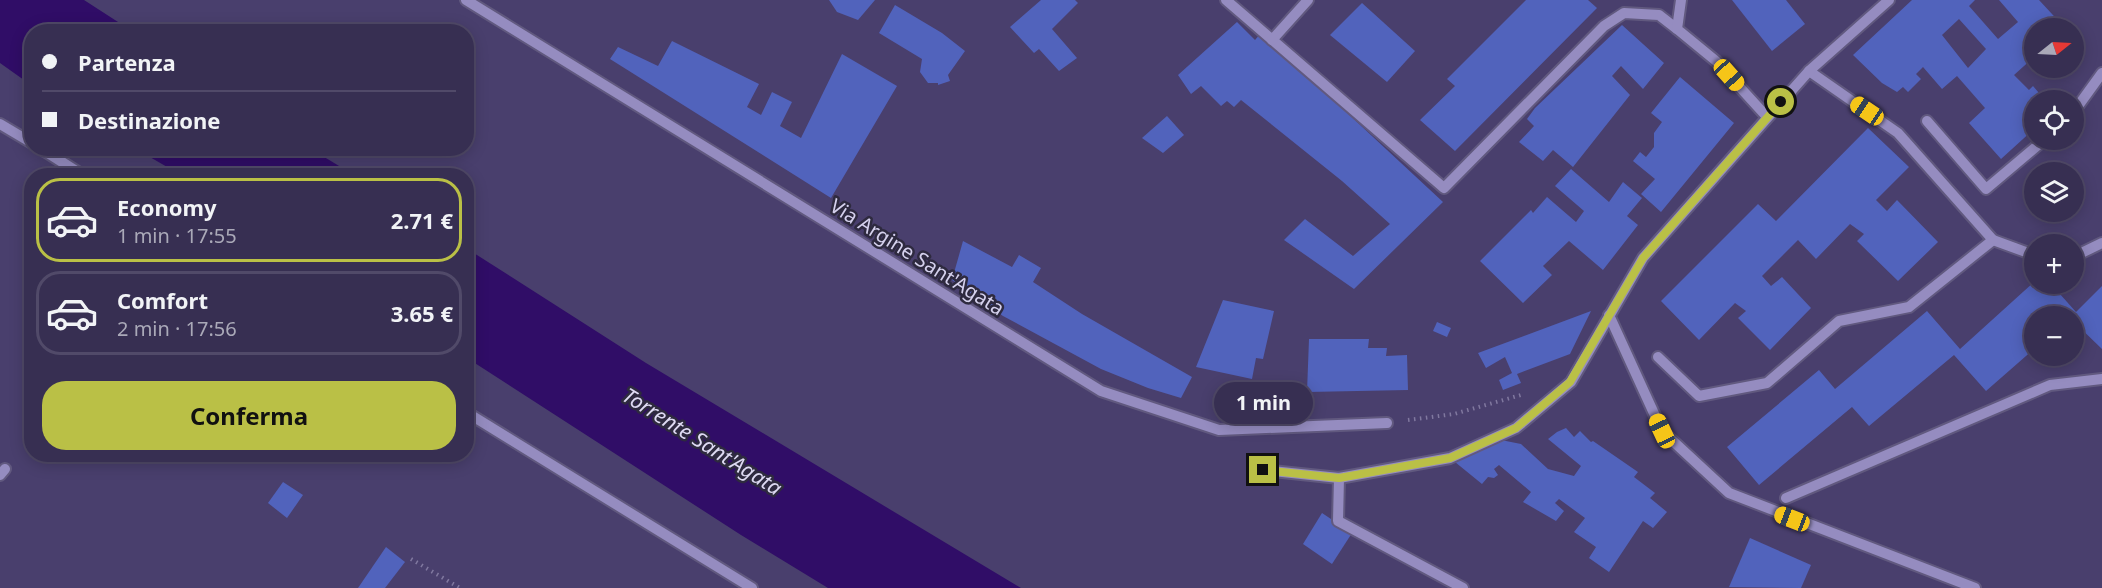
<!DOCTYPE html>
<html lang="it">
<meta charset="utf-8">
<style>
:root{--surface:#372f52;--page:#423b5c;--text:#f1f3f6;--muted:#aaa9b8;--line:#514a69;--accent:#bac046}
body{margin:0;font-family:"Noto Sans",sans-serif;background:var(--page);color:var(--text);height:100vh;display:flex;flex-direction:column;font-size:22px;white-space:nowrap}
*{box-sizing:border-box;margin:0}
p{font-size:20px;color:var(--muted)}
.icon{flex:none;width:33px;height:33px;fill:none;stroke:currentColor;stroke-width:2;stroke-linecap:round;stroke-linejoin:round}
.map{position:relative;flex:1;overflow:hidden}
.details{position:absolute;left:24px;top:168px;width:450px;height:294px;display:flex;flex-direction:column;background:var(--surface);border-radius:24px;box-shadow:0 3px 15px #0003,0 0 0 2px var(--line)}
.details>*{flex:none}
.banner{position:absolute;left:24px;top:24px;width:450px;height:132px;border-radius:24px;box-shadow:0 3px 15px #0003,0 0 0 2px var(--line);display:grid;align-content:center;height:132px;padding:0 18px;background:var(--surface)}
.needle{width:39px;rotate:72deg}
.tools{position:absolute;left:2024px;top:18px;display:grid;gap:12px}
.tools a{display:grid;place-items:center;width:60px;height:60px;border-radius:50%;background:var(--surface);box-shadow:0 3px 15px #0003,0 0 0 2px var(--line);font-size:30px}
.end{position:absolute;width:27px;height:27px;margin:-14px;border:8px solid #bac046;background:#111;box-shadow:0 0 0 3px #111}
.from{border-radius:50%}
.bubble{position:absolute;height:42px;border-radius:21px;background:var(--surface);box-shadow:0 3px 15px #0003,0 0 0 2px var(--line);font-size:20px;font-weight:700;line-height:42px;text-align:center}
.car{position:absolute;width:18px;height:36px;margin:-18px -9px;border-radius:8px;box-shadow:0 0 4px 2px #0007;background:linear-gradient(#f5c518 24%,#345 0 40%,#f5c518 0 76%,#345 0 86%,#f5c518 0)}
.banner b{display:flex;align-items:center;gap:21px;height:57px;font-size:22px}
.banner b+b{border-top:2px solid var(--line)}
.banner i{width:15px;height:15px;background:var(--text)}
ul{padding:10px 0 0;list-style:none}
li{display:flex;align-items:center;gap:18px;height:84px;margin:0 12px 9px;padding:0 6px;border:3px solid var(--line);border-radius:24px}
li div{flex:1}
li b{display:block;font-size:22px}
li em{font-style:normal;font-weight:700}
li.current{border-color:var(--accent)}
li>.icon{width:54px;height:54px;stroke-width:1.5}
.button{display:flex;gap:12px;margin-top:auto;padding:12px 18px}
.button a{flex:1;height:69px;border-radius:24px;background:var(--accent);color:#111;font-size:24px;font-weight:700;line-height:69px;text-align:center}
.map>svg:first-child{display:block}
.water{fill:#300d67}
.building{fill:#5163bc;fill-rule:evenodd}
.lines{fill:none;stroke-linecap:round;stroke-linejoin:round}
.minor-casing{stroke:#61597f;stroke-width:14}
.path{stroke:#80789f;stroke-width:4;stroke-dasharray:1.5 4.5;stroke-linecap:butt}
.minor{stroke:#958cc0;stroke-width:10}
.route{stroke:#bac046;stroke-width:8}
.labels{text-anchor:middle;stroke-width:5;stroke-linejoin:round;paint-order:stroke}
.street-label{font-size:20px;fill:#d5d1ed;stroke:#2e2a3f}
.water-label{font-size:21px;font-style:italic;fill:#dedaf3;stroke:#2e2a3f}
</style>
<div class="map">
<svg width="2102" height="588" viewBox="0 0 2102 588">
<rect width="100%" height="100%" fill="#493f6d"/>
<g class="water">
<polygon points="0,0 84,0 132,31 32,32 31,85 0,63"/>
<polygon points="136,149 311,149 354,175 181,175"/>
<polygon points="466,248 646,363 1021,588 828,588 741,535 467,358"/>
</g>
<g class="building">
<polygon points="829,0 875,0 858,20 837,12"/>
<polygon points="1041,0 1075,0 1078,3 1052,29 1077,58 1059,71 1039,49 1034,53 1010,27"/>
<polygon points="1526,0 1588,0 1597,8 1455,151 1420,120 1455,86 1447,79"/>
<polygon points="1732,0 1786,0 1805,24 1772,51"/>
<path d="M1912,0H1975L1969,6L1998,39L2018,22L1999,0H2039L2065,28H2034V57L2014,75L2029,90L2033,86L2045,100H2034V129L2001,159L1969,123L1985,108L1957,76L1942,89L1923,67L1916,74L1921,79L1908,92L1903,87L1897,92L1882,83L1853,55ZM1959,19L1986,49L1968,68L1942,35Z"/>
<polygon points="1362,3 1415,51 1387,82 1330,35"/>
<polygon points="895,5 942,33 965,51 948,75 950,81 938,85 938,83 928,83 920,72 922,59 879,33"/>
<polygon points="1237,22 1255,40 1261,33 1443,202 1354,289 1284,240 1305,219 1353,256 1390,224 1342,181 1241,100 1234,107 1227,101 1221,106 1201,86 1191,94 1178,75"/>
<polygon points="1622,25 1664,63 1643,89 1621,66 1612,76 1630,95 1573,167 1553,150 1543,161 1519,142 1534,126 1527,119 1535,108"/>
<polygon points="2073,38 2082,48 2073,57"/>
<polygon points="672,41 759,84 747,107 761,115 772,92 792,102 780,126 801,138 842,54 897,86 831,198 610,59 618,47 658,66"/>
<polygon points="1680,77 1734,123 1661,212 1641,194 1655,179 1633,161 1640,152 1646,157 1654,147 1654,133 1662,122 1651,113"/>
<polygon points="1167,116 1184,135 1163,153 1142,138"/>
<polygon points="1868,128 1909,167 1876,200 1887,211 1897,200 1938,242 1898,281 1857,241 1864,234 1850,224 1816,259 1798,240 1762,276 1771,286 1782,277 1811,308 1770,350 1738,318 1746,311 1735,303 1699,340 1661,301 1758,204 1776,221"/>
<polygon points="1571,169 1609,202 1623,182 1642,198 1627,216 1638,225 1603,270 1569,241 1543,266 1552,275 1523,303 1480,261 1531,210 1533,213 1547,197 1576,222 1584,211 1555,186"/>
<polygon points="963,241 1012,267 1019,255 1041,268 1033,282 1082,314 1192,377 1181,398 1148,388 1101,369 1003,316 952,280"/>
<polygon points="2034,282 2034,284 2051,284 2076,312 2102,286 2102,349 2073,321 2073,316 2034,316 2034,349 1986,391 1954,355 1869,426 1852,407 1759,485 1727,447 1819,370 1835,389 1927,311 1960,349"/>
<polygon points="1223,300 1274,311 1263,359 1256,358 1252,379 1196,367"/>
<polygon points="1591,311 1570,354 1517,374 1521,383 1503,390 1499,380 1512,373 1505,357 1486,368 1478,353"/>
<polygon points="1437,322 1451,328 1447,337 1433,331"/>
<polygon points="1309,339 1369,339 1368,348 1387,348 1386,356 1407,355 1408,390 1307,392"/>
<polygon points="1566,428 1574,437 1580,431 1591,442 1593,441 1638,472 1634,477 1655,493 1650,498 1667,512 1653,528 1643,521 1609,572 1589,558 1596,547 1574,532 1585,518 1559,499 1555,503 1564,511 1556,521 1523,502 1531,492 1499,465 1494,469 1498,475 1494,478 1488,477 1482,484 1455,462 1501,440 1521,444 1548,469 1574,476 1581,466 1548,439 1557,432"/>
<polygon points="283,482 303,495 287,518 268,503"/>
<polygon points="1322,513 1352,533 1332,564 1303,544"/>
<polygon points="1750,538 1811,565 1801,588 1729,587"/>
<polygon points="386,547 405,562 385,588 358,588"/>
</g>
<g class="lines">
<g class="minor-casing">
<g id="minor">
<polyline points="466,0 1101,391 1219,430 1387,423"/>
<polyline points="1226,0 1444,188 1604,26 1624,13 1659,15 1677,29"/>
<polyline points="1681,0 1677,29 1716,61 1767,117"/>
<polyline points="1272,40 1308,0"/>
<polyline points="1809,71 1898,133 1993,240 2034,255"/>
<polyline points="2073,113 2102,73"/>
<polyline points="1927,121 1986,189 2044,140"/>
<polyline points="0,124 32,143"/>
<polyline points="40,148 84,176"/>
<polyline points="2073,257 2102,243"/>
<polyline points="1609,315 1662,431 1729,493 1975,588"/>
<polyline points="1658,357 1699,396 1767,383 1839,321 1909,307 1993,240"/>
<polyline points="466,412 752,588"/>
<polyline points="1263,470 1339,478 1450,458 1516,428 1571,382 1643,258 1809,71 1889,0"/>
<polyline points="0,475 5,469"/>
<polyline points="1339,478 1338,521 1463,588"/>
<polyline points="1786,498 2050,385 2102,379"/>
</g>
</g>
<g class="path">
<polyline points="1408,420 1454,414 1521,395"/>
<polyline points="411,559 460,588"/>
</g>
<use href="#minor" class="minor"/>
</g>
<g class="lines">
<polyline class="route" points="1263,470 1339,478 1450,458 1516,428 1570,382 1643,258 1781,102"/>
</g>
<g class="labels">
<g class="street-label">
<text transform="translate(917 257) rotate(32)" y="7">Via Argine Sant'Agata</text>
</g>
<g class="water-label">
<text transform="translate(702 442) rotate(32)" y="7">Torrente Sant'Agata</text>
</g>
</g>
</svg>
<div class="tools">
<a><svg class="needle" viewBox="-14 -14 28 28"><path d="M0-13l5 13h-10z" fill="#e53935"/><path d="M0 13l5-13h-10z" fill="#aaa9b8"/></svg></a>
<a><svg class="icon" aria-label="locate" viewBox="0 0 24 24"><circle cx="12" cy="12" r="6"/><path d="M12 2v4M12 18v4M2 12h4M18 12h4"/></svg></a>
<a><svg class="icon" aria-label="layers" viewBox="0 0 24 24"><path d="M12 4l9 5-9 5-9-5zM3 14l9 5 9-5"/></svg></a>
<a>+</a>
<a>−</a>
</div>
<i class="end from" style="left:1781px;top:102px"></i>
<i class="end" style="left:1263px;top:470px"></i>
<div class="bubble" style="left:1214px;top:382px;width:99px">1 min</div>
<i class="car" style="left:1729px;top:75px;rotate:138deg"></i>
<i class="car" style="left:1867px;top:111px;rotate:304deg"></i>
<i class="car" style="left:1662px;top:431px;rotate:335deg"></i>
<i class="car" style="left:1792px;top:519px;rotate:291deg"></i>
<div class="banner">
<b><i class="from"></i>Partenza</b>
<b><i></i>Destinazione</b>
</div>
<section class="details">
<ul>
<li class="current"><svg class="icon" aria-label="car" viewBox="0 0 24 24"><path d="M5 17H2v-5l4-1 3-4h7l3 4 3 1v5h-3M9 17h6M6 11h13"/><circle cx="7" cy="17" r="2"/><circle cx="17" cy="17" r="2"/></svg><div><b>Economy</b><p>1 min · 17:55</p></div><em>2.71 €</em></li>
<li><svg class="icon" aria-label="car" viewBox="0 0 24 24"><path d="M5 17H2v-5l4-1 3-4h7l3 4 3 1v5h-3M9 17h6M6 11h13"/><circle cx="7" cy="17" r="2"/><circle cx="17" cy="17" r="2"/></svg><div><b>Comfort</b><p>2 min · 17:56</p></div><em>3.65 €</em></li>
</ul>
<div class="button"><a>Conferma</a></div>
</section>
</div>
